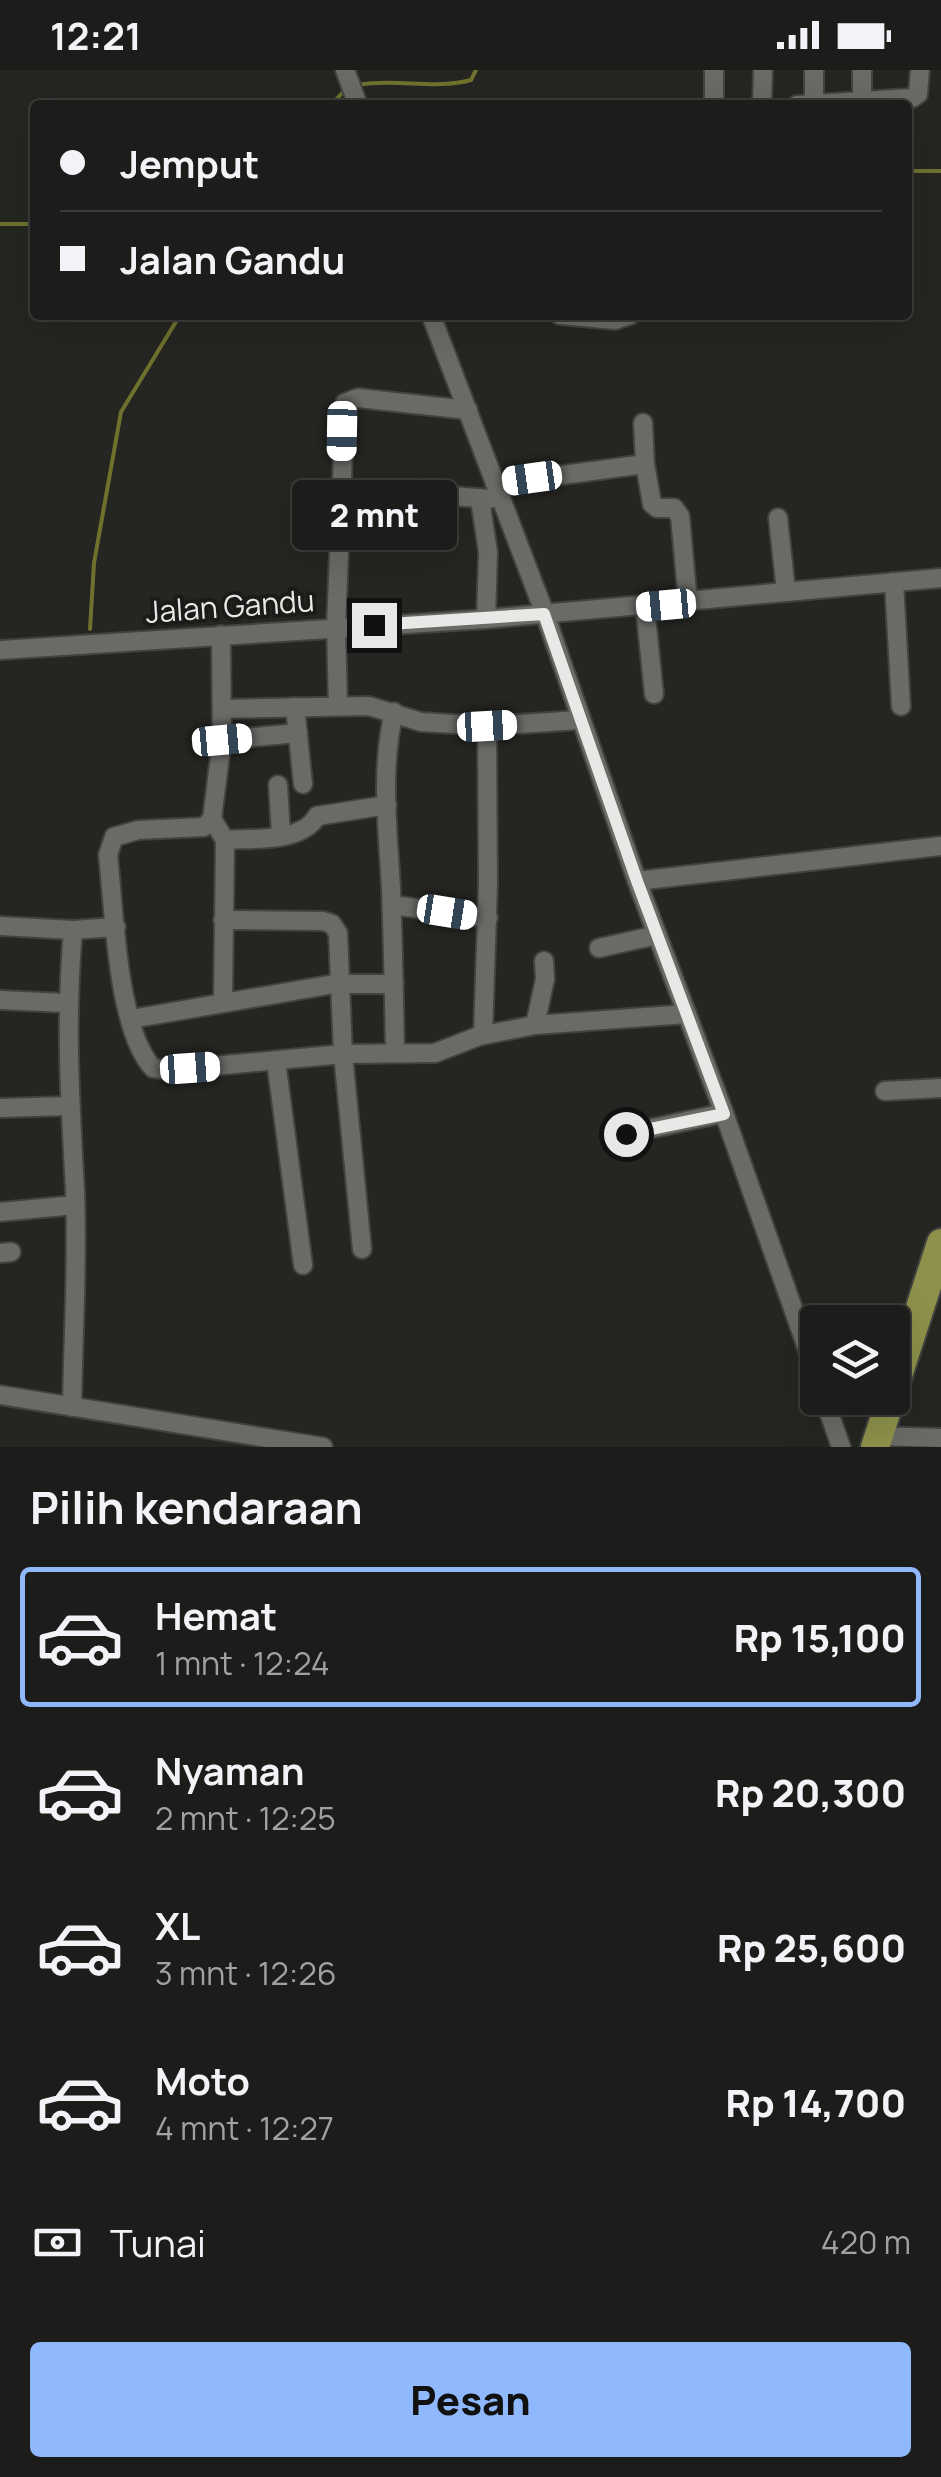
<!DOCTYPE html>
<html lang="id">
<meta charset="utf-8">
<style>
:root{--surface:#1c1c1a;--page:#292927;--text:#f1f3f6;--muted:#a0a1a2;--line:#3a3a39;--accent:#90b8fd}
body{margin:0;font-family:Manrope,sans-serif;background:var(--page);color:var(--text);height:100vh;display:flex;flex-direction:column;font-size:38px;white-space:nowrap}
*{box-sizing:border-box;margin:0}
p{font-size:32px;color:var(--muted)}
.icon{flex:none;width:55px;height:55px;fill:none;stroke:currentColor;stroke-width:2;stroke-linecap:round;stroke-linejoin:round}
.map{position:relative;height:1377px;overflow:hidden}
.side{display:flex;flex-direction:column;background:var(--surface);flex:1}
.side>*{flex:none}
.guide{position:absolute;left:30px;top:30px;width:882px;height:220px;border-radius:10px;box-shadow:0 10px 40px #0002,0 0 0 2px var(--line);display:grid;align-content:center;height:220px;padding:0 30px;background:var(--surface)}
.fabs{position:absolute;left:800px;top:1235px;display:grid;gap:20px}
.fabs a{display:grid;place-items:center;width:110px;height:110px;border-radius:10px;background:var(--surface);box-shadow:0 10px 40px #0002,0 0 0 2px var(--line);font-size:50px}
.end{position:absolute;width:45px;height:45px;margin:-22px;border:12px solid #e8e8e6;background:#111;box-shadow:0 0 0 5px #111}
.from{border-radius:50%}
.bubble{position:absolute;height:70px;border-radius:10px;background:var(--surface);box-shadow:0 10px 40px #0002,0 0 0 2px var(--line);font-size:32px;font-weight:800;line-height:70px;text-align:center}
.car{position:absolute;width:30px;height:60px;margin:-30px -15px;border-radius:12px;box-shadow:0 0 8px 2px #0007;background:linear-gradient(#fff 24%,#345 0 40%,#fff 0 76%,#345 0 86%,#fff 0)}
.guide b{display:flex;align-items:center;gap:35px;height:95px;font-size:38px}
.guide b+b{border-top:2px solid var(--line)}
.guide i{width:25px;height:25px;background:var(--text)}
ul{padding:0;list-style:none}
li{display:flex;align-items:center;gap:30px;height:140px;margin:0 20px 15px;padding:0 10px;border:5px solid transparent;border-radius:10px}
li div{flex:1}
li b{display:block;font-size:38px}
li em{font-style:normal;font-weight:800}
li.active{border-color:var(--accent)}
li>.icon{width:90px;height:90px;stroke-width:1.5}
h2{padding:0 30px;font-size:45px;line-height:120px}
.pay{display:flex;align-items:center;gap:25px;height:110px;padding:0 30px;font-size:38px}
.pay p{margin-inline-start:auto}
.cta{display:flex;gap:20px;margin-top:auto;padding:20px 30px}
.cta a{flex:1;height:115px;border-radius:10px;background:var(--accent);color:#111;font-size:40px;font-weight:800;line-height:115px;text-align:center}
.status{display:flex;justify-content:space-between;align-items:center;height:70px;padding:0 50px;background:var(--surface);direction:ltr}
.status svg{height:28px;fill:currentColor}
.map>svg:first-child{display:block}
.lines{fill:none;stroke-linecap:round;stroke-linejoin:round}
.stream{stroke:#6f722d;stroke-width:4}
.minor-casing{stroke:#424240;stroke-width:22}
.highway-casing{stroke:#424240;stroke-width:32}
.minor{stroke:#6a6a67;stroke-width:18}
.highway{stroke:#8d914a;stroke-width:28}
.route{stroke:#e8e8e6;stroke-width:12}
.labels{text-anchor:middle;stroke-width:8;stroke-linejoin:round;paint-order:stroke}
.street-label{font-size:30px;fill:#e8e8e6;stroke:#1b1b19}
</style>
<div class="status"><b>12:21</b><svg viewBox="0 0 49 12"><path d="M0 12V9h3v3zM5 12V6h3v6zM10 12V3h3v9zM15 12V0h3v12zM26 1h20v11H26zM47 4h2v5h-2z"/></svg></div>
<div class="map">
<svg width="941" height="1377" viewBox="0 0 941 1377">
<rect width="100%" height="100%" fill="#252522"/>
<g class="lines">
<g class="stream">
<path d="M358,15C395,8 435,20 471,10L476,0"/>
<polyline points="331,35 345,20"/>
<polyline points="908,101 941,101"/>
<polyline points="0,154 35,154"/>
<polyline points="90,559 94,493 121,342 180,245"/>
</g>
<g class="minor-casing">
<g id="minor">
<polyline points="345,0 358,35"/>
<polyline points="714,30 714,0"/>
<polyline points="862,32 862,0"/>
<polyline points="814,33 814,0"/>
<polyline points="762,35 763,0"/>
<polyline points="797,35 912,28 918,24 920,0"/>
<polyline points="431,245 545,544 637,811 724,1043 818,1309"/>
<polyline points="560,245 615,250 630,245"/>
<polyline points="643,353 645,394"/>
<polyline points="495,414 645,394 652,434 657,438 674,438 680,446 688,533"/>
<polyline points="413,423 490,429"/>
<polyline points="480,430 488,482 486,549"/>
<polyline points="778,448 786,521"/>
<polyline points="894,512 901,636"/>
<polyline points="645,537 654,624"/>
<path d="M221,565L222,670L212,749L204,757L138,760L114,767L108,785C114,838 117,960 153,998L170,1000L343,984L435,983L479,966L535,955L687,944"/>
<polyline points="0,580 486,549 941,508"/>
<polyline points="338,636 336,557 345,333 358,328 468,340"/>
<polyline points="295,637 303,714"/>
<polyline points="222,639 369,636 421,652 487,656 580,650"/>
<path d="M394,642C380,700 388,761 391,819C393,873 394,927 395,981"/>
<polyline points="222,670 298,663"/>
<polyline points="278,715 281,765"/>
<path d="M212,749L225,770C252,768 302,773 317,746L387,735"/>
<polyline points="637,811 941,776"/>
<polyline points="392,835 488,848"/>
<polyline points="223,850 323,851 332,854 338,863 343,984 362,1179"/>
<polyline points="0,856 73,860 116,857"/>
<polyline points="599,878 657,865"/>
<polyline points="0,930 66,933"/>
<polyline points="223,931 225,770"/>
<polyline points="131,949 334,914 394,914"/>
<polyline points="535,955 545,909 544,891"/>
<polyline points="483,965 488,815 487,656"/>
<polyline points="276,991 303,1195"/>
<polyline points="885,1021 941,1018"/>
<polyline points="0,1038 68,1036"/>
<polyline points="625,1064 724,1043"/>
<polyline points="0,1142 75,1135"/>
<polyline points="0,1183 11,1182"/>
<polyline points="0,1325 323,1377"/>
<polyline points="824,1328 841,1377"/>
<path d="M72,1337C73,1265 78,1193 75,1121C70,1030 65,952 73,860"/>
<polyline points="878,1366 941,1368"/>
</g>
</g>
<g class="highway-casing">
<g id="highway">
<polyline points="892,1324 941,1173"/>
<polyline points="875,1377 891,1328"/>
</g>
</g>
<use href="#minor" class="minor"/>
<use href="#highway" class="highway"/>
</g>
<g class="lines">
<polyline class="route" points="374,555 544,544 637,811 724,1044 626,1064"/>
</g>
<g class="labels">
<g class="street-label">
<text transform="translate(230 537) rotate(-4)" y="10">Jalan Gandu</text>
</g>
</g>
</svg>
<div class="fabs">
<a><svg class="icon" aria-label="layers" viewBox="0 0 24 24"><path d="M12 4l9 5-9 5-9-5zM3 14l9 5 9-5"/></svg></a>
</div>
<i class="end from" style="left:626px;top:1064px"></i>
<i class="end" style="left:374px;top:555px"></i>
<div class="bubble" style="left:292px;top:410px;width:165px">2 mnt</div>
<i class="car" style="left:342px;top:361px;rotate:181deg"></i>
<i class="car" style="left:532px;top:408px;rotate:262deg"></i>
<i class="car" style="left:666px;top:535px;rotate:265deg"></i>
<i class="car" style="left:487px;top:656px;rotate:87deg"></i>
<i class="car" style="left:222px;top:670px;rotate:85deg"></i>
<i class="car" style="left:447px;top:842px;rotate:99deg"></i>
<i class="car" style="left:190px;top:998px;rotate:86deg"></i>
<div class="guide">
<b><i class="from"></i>Jemput</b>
<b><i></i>Jalan Gandu</b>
</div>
</div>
<section class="side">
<h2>Pilih kendaraan</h2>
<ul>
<li class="active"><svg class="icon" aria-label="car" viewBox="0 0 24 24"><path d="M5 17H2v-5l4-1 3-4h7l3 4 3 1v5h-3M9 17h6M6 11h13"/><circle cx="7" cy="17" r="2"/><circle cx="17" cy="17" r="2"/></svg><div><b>Hemat</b><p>1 mnt · 12:24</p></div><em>Rp 15,100</em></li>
<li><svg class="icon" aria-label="car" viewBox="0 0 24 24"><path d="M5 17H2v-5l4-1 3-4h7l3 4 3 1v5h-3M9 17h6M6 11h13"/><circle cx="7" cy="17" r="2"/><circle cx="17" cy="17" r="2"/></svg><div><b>Nyaman</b><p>2 mnt · 12:25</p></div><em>Rp 20,300</em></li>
<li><svg class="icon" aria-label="car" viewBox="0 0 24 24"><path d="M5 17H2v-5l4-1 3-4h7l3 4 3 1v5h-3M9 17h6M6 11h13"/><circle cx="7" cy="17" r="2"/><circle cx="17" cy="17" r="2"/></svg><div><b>XL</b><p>3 mnt · 12:26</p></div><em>Rp 25,600</em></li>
<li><svg class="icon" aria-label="car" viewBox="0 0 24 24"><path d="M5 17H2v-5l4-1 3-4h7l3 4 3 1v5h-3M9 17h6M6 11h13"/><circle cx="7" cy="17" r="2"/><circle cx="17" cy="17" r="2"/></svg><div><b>Moto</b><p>4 mnt · 12:27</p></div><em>Rp 14,700</em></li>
</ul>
<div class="pay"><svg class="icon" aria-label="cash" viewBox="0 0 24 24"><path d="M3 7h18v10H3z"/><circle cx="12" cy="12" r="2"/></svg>Tunai<p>420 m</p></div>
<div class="cta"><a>Pesan</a></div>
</section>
